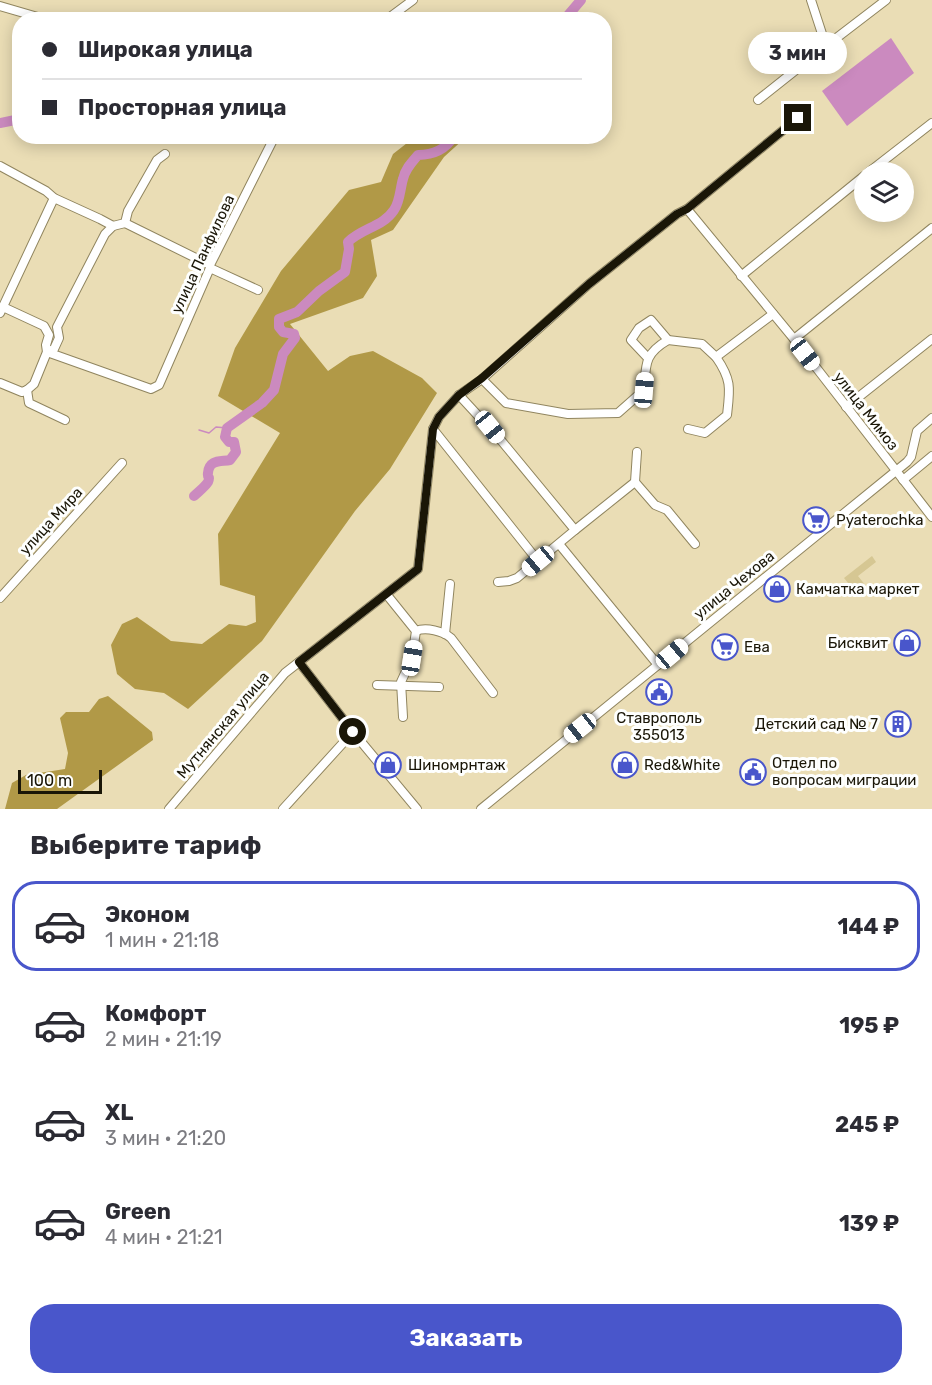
<!DOCTYPE html>
<html lang="ru">
<meta charset="utf-8">
<style>
:root{--surface:#fff;--page:#f2f2f3;--text:#2b2b33;--muted:#7c7c81;--line:#e1e1e2;--accent:#4956cb}
body{margin:0;font-family:Rubik,sans-serif;background:var(--page);color:var(--text);height:100vh;display:flex;flex-direction:column;font-size:22px;white-space:nowrap}
*{box-sizing:border-box;margin:0}
p{font-size:20px;color:var(--muted)}
.icon{flex:none;width:33px;height:33px;fill:none;stroke:currentColor;stroke-width:2;stroke-linecap:round;stroke-linejoin:round}
.map{position:relative;height:809px;overflow:hidden}
.details{display:flex;flex-direction:column;background:var(--surface);flex:1}
.details>*{flex:none}
.hud{position:absolute;left:12px;top:12px;width:600px;height:132px;border-radius:24px;box-shadow:0 3px 15px #0003;display:grid;align-content:center;height:132px;padding:0 30px;background:var(--surface)}
.controls{position:absolute;left:854px;top:162px;display:grid;gap:12px}
.controls a{display:grid;place-items:center;width:60px;height:60px;border-radius:50%;background:var(--surface);box-shadow:0 3px 15px #0003;font-size:30px}
.scale{position:absolute;left:18px;bottom:15px;width:84px;box-sizing:border-box;padding-left:6px;border:3px solid #1a1607;border-top:0;font-size:16px;line-height:21px;white-space:nowrap;color:#1a1607;-webkit-text-stroke:4px #fefffe;paint-order:stroke}
.end{position:absolute;width:27px;height:27px;margin:-14px;border:8px solid #1a1607;background:#fff;box-shadow:0 0 0 3px #fff}
.from{border-radius:50%}
.bubble{position:absolute;height:42px;border-radius:21px;background:var(--surface);box-shadow:0 3px 15px #0003;font-size:20px;font-weight:700;line-height:42px;text-align:center}
.car{position:absolute;width:18px;height:36px;margin:-18px -9px;border-radius:8px;box-shadow:0 0 4px 2px #0007;background:linear-gradient(#fff 24%,#345 0 40%,#fff 0 76%,#345 0 86%,#fff 0)}
.hud b{display:flex;align-items:center;gap:21px;height:57px;font-size:22px}
.hud b+b{border-top:2px solid var(--line)}
.hud i{width:15px;height:15px;background:var(--text)}
ul{padding:0;list-style:none}
li{display:flex;align-items:center;gap:18px;height:90px;margin:0 12px 9px;padding:0 18px;border:3px solid transparent;border-radius:24px}
li div{flex:1}
li b{display:block;font-size:22px}
li em{font-style:normal;font-weight:700}
li.current{border-color:var(--accent)}
li>.icon{width:54px;height:54px;stroke-width:1.5}
h2{padding:0 30px;font-size:27px;line-height:72px}
.primary-button{display:flex;gap:12px;margin-top:auto;padding:12px 30px}
.primary-button a{flex:1;height:69px;border-radius:24px;background:var(--accent);color:#fff;font-size:24px;font-weight:700;line-height:69px;text-align:center}
.map>svg:first-child{display:block}
.green{fill:#d6c793}
.forest{fill:#b19947}
.water{fill:#cb8abf}
.lines{fill:none;stroke-linecap:round;stroke-linejoin:round}
.stream{stroke:#cb8abf;stroke-width:1.5}
.river{stroke:#cb8abf;stroke-width:10}
.minor-casing{stroke:#90855f;stroke-width:10}
.minor{stroke:#fff;stroke-width:8}
.route{stroke:#1a1607;stroke-width:8}
.labels{text-anchor:middle;stroke-width:6;stroke-linejoin:round;paint-order:stroke}
.street-label{font-size:15px;fill:#1a1607;stroke:#fefffe}
.poi-label{font-size:15px;fill:#1a1607;stroke:#fefffe;text-anchor:start}
</style>
<div class="map">
<svg width="932" height="809" viewBox="0 0 932 809">
<rect width="100%" height="100%" fill="#eaddb5"/>
<polygon class="green" points="872,556 876,562 858,576 866,586 857,594 844,578"/>
<g class="forest">
<polygon points="416,136 466,137 444,157 393,230 371,240 377,276 363,298 290,324 328,371 350,356 373,351 422,378 437,393 390,469 355,511 262,641 188,709 164,693 135,689 117,674 111,645 122,624 137,617 171,641 202,644 229,624 246,626 256,622 255,596 220,585 218,534 280,433 218,396 235,348 281,271 349,190 381,182 393,154"/>
<polygon points="108,696 152,732 153,740 57,809 5,809 12,783 26,775 65,769 68,753 60,718 66,712 89,712 99,699"/>
</g>
<polygon class="water" points="891,38 914,73 847,126 822,91"/>
<g class="lines">
<polyline class="stream" points="199,430 209,433 216,427 227,428"/>
<g class="river">
<polyline points="564,20 581,0"/>
<polyline points="0,123 20,119"/>
<path d="M194,496C198,492 205,487 208,482C211,475 207,480 208,473C209,459 221,462 230,460L236,452L234,442H229L225,437L227,428L262,403L274,390L283,354L295,338L294,334L283,332L279,327V319L297,312L319,291L345,272L349,249L348,242C362,228 383,227 394,210C400,202 400,189 403,179C405,169 412,162 418,155C433,155 446,149 454,136"/>
</g>
<g class="minor-casing">
<g id="minor">
<polyline points="0,6 48,20"/>
<polyline points="386,20 413,0"/>
<polyline points="826,46 886,0"/>
<polyline points="758,100 826,46 811,0"/>
<polyline points="0,166 46,191 54,198 100,219 113,226"/>
<polyline points="869,172 932,123"/>
<polyline points="687,209 794,339 932,517"/>
<polyline points="125,223 210,265"/>
<polyline points="210,268 258,290"/>
<polyline points="741,276 864,176"/>
<polyline points="3,307 44,326 49,335 46,345 47,352 151,389 159,385 210,268 210,265 275,136"/>
<polyline points="0,313 54,198"/>
<polyline points="794,339 932,228"/>
<polyline points="668,340 702,344 716,357 773,314"/>
<path d="M482,379L506,403L568,414L618,413L644,390C646,364 644,354 668,340L651,320L639,328L631,340L647,357"/>
<polyline points="0,383 22,392 27,390 29,403 65,420"/>
<polyline points="27,390 34,384 47,352 54,349 59,338 57,327 105,234 113,226 125,223 128,211 157,160 165,154"/>
<polyline points="459,395 483,421"/>
<polyline points="846,407 932,339"/>
<polyline points="490,427 575,530 517,578 509,581 498,582"/>
<polyline points="433,429 538,561"/>
<path d="M688,429L705,433L727,415C730,389 732,380 716,357"/>
<polyline points="903,480 932,456"/>
<polyline points="635,482 655,505 667,510 695,544"/>
<polyline points="575,530 635,482 637,452"/>
<polyline points="559,544 658,665"/>
<polyline points="387,595 416,631 412,658 401,682 403,717"/>
<polyline points="0,598 122,463"/>
<path d="M416,631C426,627 443,631 451,638L493,693"/>
<polyline points="445,634 450,584"/>
<polyline points="299,662 353,732 417,809"/>
<polyline points="377,685 439,687"/>
<polyline points="169,809 285,673 418,569 433,429 439,417 459,395 482,379 589,284 677,214 687,209 798,118"/>
<polyline points="283,809 353,732"/>
<polyline points="481,809 907,462 911,457 917,431 932,418"/>
</g>
</g>
<use href="#minor" class="minor"/>
</g>
<g class="lines">
<polyline class="route" points="353,732 299,662 418,569 433,429 439,417 459,395 482,378 589,284 677,214 687,209 798,118"/>
</g>
<defs>
<g id="supermarket-ring" transform="scale(1.35)"><circle r="9.5" fill="#fefffe" stroke="#4956cb" stroke-width="1.5"/><path d="M-6-5.5h2.5l.6 2H6L4.5 2H-2.5L-4.4-4H-6ZM-1.5 3.2a1.3 1.3 0 1 0 .1 0ZM3 3.2a1.3 1.3 0 1 0 .1 0Z" fill="#4956cb"/></g>
<g id="shop-ring" transform="scale(1.35)"><circle r="9.5" fill="#fefffe" stroke="#4956cb" stroke-width="1.5"/><path d="M-5-2.5h2.3a2.7 3.5 0 0 1 5.4 0H5L5.5 6h-11ZM-1.5-2.5h3a1.5 2.3 0 0 0-3 0Z" fill="#4956cb"/></g>
<g id="civic-ring" transform="scale(1.35)"><circle r="9.5" fill="#fefffe" stroke="#4956cb" stroke-width="1.5"/><path d="M-.6-6.5H3V-4.5H.6V-3L4-1V1h2V6H-6V1h2V-1L-.6-3ZM-1.2 2.5V6h2.4V2.5Z" fill="#4956cb"/></g>
<g id="building-ring" transform="scale(1.35)"><circle r="9.5" fill="#fefffe" stroke="#4956cb" stroke-width="1.5"/><path d="M-4-6H4V6H1V3H-1V6H-4ZM-2.5-4.3h1.7v1.8h-1.7ZM.8-4.3h1.7v1.8H.8ZM-2.5-1h1.7V.8h-1.7ZM.8-1h1.7V.8H.8Z" fill="#4956cb"/></g>
</defs>
<g fill-rule="evenodd">
<use href="#supermarket-ring" x="816" y="520"/>
<use href="#shop-ring" x="777" y="589"/>
<use href="#shop-ring" x="907" y="643"/>
<use href="#supermarket-ring" x="725" y="647"/>
<use href="#civic-ring" x="659" y="692"/>
<use href="#building-ring" x="898" y="724"/>
<use href="#shop-ring" x="388" y="765"/>
<use href="#shop-ring" x="625" y="765"/>
<use href="#civic-ring" x="753" y="772"/>
</g>
<g class="labels">
<g class="street-label">
<text transform="translate(203 254) rotate(-65)" y="5">улица Панфилова</text>
<text transform="translate(866 411) rotate(52)" y="5">улица Мимоз</text>
<text transform="translate(51 521) rotate(-48)" y="5">улица Мира</text>
<text transform="translate(734 585) rotate(-39)" y="5">улица Чехова</text>
<text transform="translate(223 725) rotate(-50)" y="5">Мутнянская улица</text>
</g>
<g class="poi-label">
<text x="836" y="525">Pyaterochka</text>
<text x="796" y="594">Камчатка маркет</text>
<text x="888" y="648" text-anchor="end">Бисквит</text>
<text x="744" y="652">Ева</text>
<text x="659" y="723" text-anchor="middle">Ставрополь<tspan x="659" dy="17">355013</tspan></text>
<text x="878" y="729" text-anchor="end">Детский сад № 7</text>
<text x="772" y="768">Отдел по<tspan x="772" dy="17">вопросам миграции</tspan></text>
<text x="408" y="770">Шиномрнтаж</text>
<text x="644" y="770">Red&amp;White</text>
</g>
</g>
</svg>
<div class="controls">
<a><svg class="icon" aria-label="layers" viewBox="0 0 24 24"><path d="M12 4l9 5-9 5-9-5zM3 14l9 5 9-5"/></svg></a>
</div>
<div class="scale">100 m</div>
<i class="end from" style="left:353px;top:732px"></i>
<i class="end" style="left:798px;top:118px"></i>
<div class="bubble" style="left:748px;top:32px;width:99px">3 мин</div>
<i class="car" style="left:805px;top:354px;rotate:142deg"></i>
<i class="car" style="left:644px;top:390px;rotate:5deg"></i>
<i class="car" style="left:490px;top:427px;rotate:141deg"></i>
<i class="car" style="left:538px;top:561px;rotate:230deg"></i>
<i class="car" style="left:672px;top:654px;rotate:50deg"></i>
<i class="car" style="left:412px;top:658px;rotate:9deg"></i>
<i class="car" style="left:580px;top:728px;rotate:231deg"></i>
<div class="hud">
<b><i class="from"></i>Широкая улица</b>
<b><i></i>Просторная улица</b>
</div>
</div>
<section class="details">
<h2>Выберите тариф</h2>
<ul>
<li class="current"><svg class="icon" aria-label="car" viewBox="0 0 24 24"><path d="M5 17H2v-5l4-1 3-4h7l3 4 3 1v5h-3M9 17h6M6 11h13"/><circle cx="7" cy="17" r="2"/><circle cx="17" cy="17" r="2"/></svg><div><b>Эконом</b><p>1 мин · 21:18</p></div><em>144 ₽</em></li>
<li><svg class="icon" aria-label="car" viewBox="0 0 24 24"><path d="M5 17H2v-5l4-1 3-4h7l3 4 3 1v5h-3M9 17h6M6 11h13"/><circle cx="7" cy="17" r="2"/><circle cx="17" cy="17" r="2"/></svg><div><b>Комфорт</b><p>2 мин · 21:19</p></div><em>195 ₽</em></li>
<li><svg class="icon" aria-label="car" viewBox="0 0 24 24"><path d="M5 17H2v-5l4-1 3-4h7l3 4 3 1v5h-3M9 17h6M6 11h13"/><circle cx="7" cy="17" r="2"/><circle cx="17" cy="17" r="2"/></svg><div><b>XL</b><p>3 мин · 21:20</p></div><em>245 ₽</em></li>
<li><svg class="icon" aria-label="car" viewBox="0 0 24 24"><path d="M5 17H2v-5l4-1 3-4h7l3 4 3 1v5h-3M9 17h6M6 11h13"/><circle cx="7" cy="17" r="2"/><circle cx="17" cy="17" r="2"/></svg><div><b>Green</b><p>4 мин · 21:21</p></div><em>139 ₽</em></li>
</ul>
<div class="primary-button"><a>Заказать</a></div>
</section>
